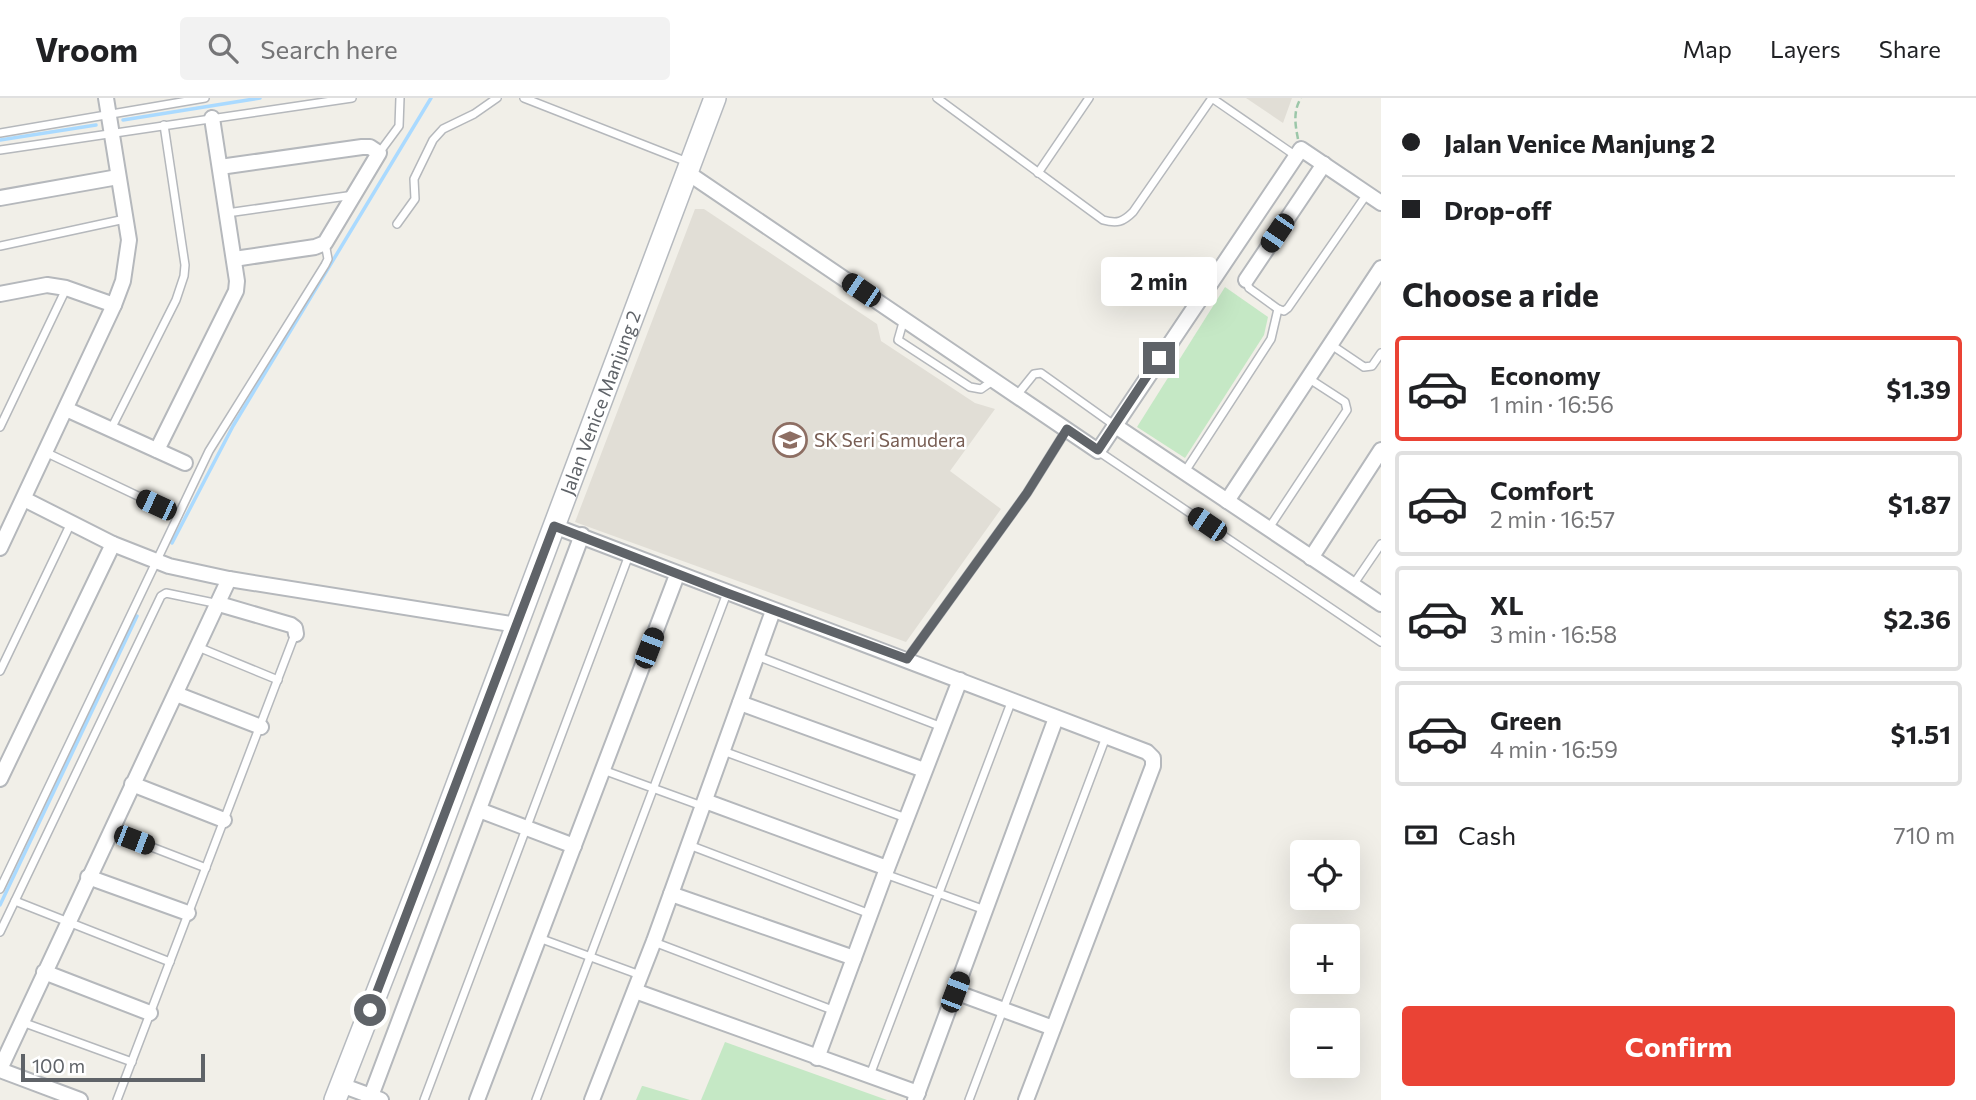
<!DOCTYPE html>
<meta charset="utf-8">
<style>
:root{--surface:#fff;--page:#f2f2f2;--text:#202124;--muted:#757577;--line:#e0e0e0;--accent:#ea4335}
body{margin:0;font-family:Commissioner,sans-serif;background:var(--page);color:var(--text);height:100vh;display:flex;flex-direction:column;font-size:26px;white-space:nowrap}
*{box-sizing:border-box;margin:0}
p{font-size:23px;color:var(--muted)}
.icon{flex:none;width:38px;height:38px;fill:none;stroke:currentColor;stroke-width:2;stroke-linecap:round;stroke-linejoin:round}
.map{position:relative;flex:1;overflow:hidden}
.panel{display:flex;flex-direction:column;background:var(--surface);width:595px}
.panel>*{flex:none}
.hud{display:grid;align-content:center;height:154px;padding:0 21px;background:var(--surface)}
.controls{position:absolute;left:1290px;top:742px;display:grid;gap:14px}
.controls a{display:grid;place-items:center;width:70px;height:70px;border-radius:7px;background:var(--surface);box-shadow:0 7px 28px #0002;font-size:35px}
.scale{position:absolute;left:21px;bottom:18px;width:184px;box-sizing:border-box;padding-left:7px;border:4px solid #5f6368;border-top:0;font-size:19px;line-height:24px;white-space:nowrap;color:#5f6368;-webkit-text-stroke:5px #fff;paint-order:stroke}
.end{position:absolute;width:32px;height:32px;margin:-16px;border:9px solid #5f6368;background:#fff;box-shadow:0 0 0 4px #fff}
.from{border-radius:50%}
.bubble{position:absolute;height:49px;border-radius:7px;background:var(--surface);box-shadow:0 7px 28px #0002;font-size:23px;font-weight:700;line-height:49px;text-align:center}
.car{position:absolute;width:21px;height:42px;margin:-21px -10px;border-radius:9px;box-shadow:0 0 5px 2px #0007;background:linear-gradient(#222 24%,#8ab4d8 0 40%,#222 0 76%,#8ab4d8 0 86%,#222 0)}
.hud b{display:flex;align-items:center;gap:24px;height:66px;font-size:26px}
.hud b+b{border-top:2px solid var(--line)}
.hud i{width:18px;height:18px;background:var(--text)}
ul{padding:0;list-style:none}
li{display:flex;align-items:center;gap:21px;height:105px;margin:0 14px 10px;padding:0 7px;border:4px solid var(--line);border-radius:7px}
li div{flex:1}
li b{display:block;font-size:26px}
li em{font-style:normal;font-weight:700}
li.selected{border-color:var(--accent)}
li>.icon{width:63px;height:63px;stroke-width:1.5}
h2{padding:0 21px;font-size:32px;line-height:84px}
.pay{display:flex;align-items:center;gap:18px;height:77px;padding:0 21px;font-size:26px}
.pay p{margin-inline-start:auto}
.cta{display:flex;gap:14px;margin-top:auto;padding:14px 21px}
.cta a{flex:1;height:80px;border-radius:7px;background:var(--accent);color:#fff;font-size:28px;font-weight:700;line-height:80px;text-align:center}
header{display:flex;align-items:center;gap:42px;box-sizing:border-box;height:98px;padding:0 35px;background:var(--surface);border-bottom:2px solid var(--line)}
header strong{font-size:33px}
nav{display:flex;gap:38px;margin-inline-start:auto;font-size:24px}
.search{width:490px;height:63px;background:var(--page);display:flex;align-items:center;gap:18px;box-sizing:border-box;padding:0 24px;border-radius:7px;color:var(--muted);font-size:26px}
main{display:flex;flex:1;min-height:0}
.map>svg:first-child{display:block}
.education{fill:#e1ded6}
.green{fill:#c5e8c5}
.lines{fill:none;stroke-linecap:round;stroke-linejoin:round}
.stream{stroke:#aadaff;stroke-width:3.5}
.lane-casing{stroke:#b5b8bc;stroke-width:10}
.street-casing{stroke:#b5b8bc;stroke-width:18}
.secondary-casing{stroke:#b6babf;stroke-width:24}
.path{stroke:#9cc7a9;stroke-width:2.5;stroke-dasharray:7 3.5;stroke-linecap:butt}
.lane{stroke:#fff;stroke-width:7}
.street{stroke:#fff;stroke-width:14}
.secondary{stroke:#fff;stroke-width:21}
.route{stroke:#5f6368;stroke-width:9}
.labels{text-anchor:middle;stroke-width:5;stroke-linejoin:round;paint-order:stroke}
.street-label{font-size:19px;fill:#5f6368;stroke:#fff}
.education-label{font-size:19px;fill:#785e54;stroke:#fff;text-anchor:start}
</style>
<header>
<strong>Vroom</strong>
<div class="search"><svg class="icon" aria-label="search" viewBox="0 0 24 24"><circle cx="10" cy="10" r="6"/><path d="M15 15l6 6"/></svg>Search here</div>
<nav><a>Map</a><a>Layers</a><a>Share</a></nav>
</header>
<main>
<div class="map">
<svg width="1381" height="1002" viewBox="0 0 1381 1002">
<rect width="100%" height="100%" fill="#f1efe8"/>
<g class="education">
<polygon points="1246,0 1292,0 1283,25"/>
<polygon points="695,111 704,111 877,226 881,243 975,305 995,311 950,373 1001,411 906,544 575,424"/>
</g>
<g class="green">
<polygon points="1225,189 1268,219 1264,237 1185,360 1137,329"/>
<polygon points="725,944 887,1002 701,1002"/>
<polygon points="642,988 643,988 690,1002 636,1002"/>
</g>
<g class="lines">
<g class="stream">
<polyline points="123,22 260,0"/>
<polyline points="0,42 96,27"/>
<polyline points="172,445 233,328 431,0"/>
<polyline points="0,807 137,518"/>
</g>
<g class="lane-casing">
<g id="lane">
<polyline points="524,0 690,65"/>
<path d="M937,0L1103,122C1117,126 1123,124 1133,114L1212,0"/>
<polyline points="1212,0 1296,58"/>
<polyline points="0,35 205,0"/>
<polyline points="0,52 352,0"/>
<polyline points="379,55 399,28 400,0"/>
<polyline points="1038,75 1089,0"/>
<polyline points="227,115 354,97"/>
<polyline points="397,126 415,101 414,81 433,42 443,31 474,16 497,0"/>
<polyline points="0,148 125,121"/>
<polyline points="1246,182 1249,190 1278,211 1284,213 1288,210 1367,96"/>
<polyline points="904,221 898,242 970,289 981,291 994,282"/>
<polyline points="1330,246 1364,269 1372,268 1381,255"/>
<polyline points="1017,297 1034,276 1041,275 1114,327"/>
<polyline points="0,329 66,191"/>
<polyline points="111,331 176,202 184,178 185,167 164,27"/>
<polyline points="1098,353 1381,544"/>
<polyline points="45,354 178,417"/>
<polyline points="1184,375 1271,241 1278,211"/>
<polyline points="1269,430 1347,312 1345,304 1308,280"/>
<polyline points="1353,487 1381,446"/>
<polyline points="198,549 278,582"/>
<polyline points="757,558 942,629"/>
<polyline points="907,561 1027,395 1067,331"/>
<polyline points="0,573 71,425"/>
<polyline points="723,653 906,720"/>
<polyline points="603,672 702,708"/>
<polyline points="110,733 206,770"/>
<polyline points="689,747 870,816"/>
<polyline points="885,776 985,812"/>
<polyline points="0,791 209,353 325,167 328,161 325,145"/>
<polyline points="15,803 170,864"/>
<polyline points="0,834 161,498 166,495 219,506"/>
<polyline points="539,840 640,877"/>
<polyline points="654,844 835,913"/>
<polyline points="22,924 132,964"/>
<polyline points="870,977 1012,602"/>
<polyline points="117,1002 295,536"/>
<polyline points="424,1002 629,457"/>
<polyline points="536,1002 727,495"/>
<polyline points="969,1002 1106,639"/>
</g>
</g>
<g class="street-casing">
<g id="street">
<polyline points="220,69 362,49 370,49 379,55 325,145 315,149 234,161"/>
<polyline points="688,75 1098,353 1301,51 1381,105"/>
<polyline points="0,100 118,79"/>
<polyline points="1246,182 1324,66"/>
<polyline points="0,196 47,187 66,190 114,207"/>
<polyline points="66,311 185,365"/>
<polyline points="1114,327 1381,506"/>
<polyline points="157,352 236,193 237,183 212,20"/>
<polyline points="24,401 113,446 169,468 229,481 517,527"/>
<polyline points="1227,403 1381,170"/>
<polyline points="554,428 1147,654 1153,660 1153,668 1026,1002"/>
<polyline points="0,450 114,207 123,183 129,142 106,0"/>
<polyline points="1311,460 1381,352"/>
<polyline points="219,506 291,527 295,530 296,536"/>
<polyline points="176,596 261,629"/>
<polyline points="740,605 924,672"/>
<polyline points="0,681 113,446"/>
<polyline points="132,686 224,722"/>
<polyline points="705,703 887,770"/>
<polyline points="479,712 574,748"/>
<polyline points="88,779 188,815"/>
<polyline points="671,796 854,860"/>
<polyline points="44,874 150,915"/>
<polyline points="635,893 918,995"/>
<polyline points="955,894 1053,930"/>
<polyline points="817,960 885,776 960,582"/>
<polyline points="0,971 229,481"/>
<polyline points="0,972 80,1002"/>
<polyline points="341,987 371,998"/>
<polyline points="381,1002 371,998 582,437"/>
<polyline points="477,1002 677,477"/>
<polyline points="592,1002 654,843 773,513"/>
<polyline points="915,1002 1056,620"/>
</g>
</g>
<g class="secondary-casing">
<g id="secondary">
<path id="s1" d="M335,1002L429,761L715,0"/>
</g>
</g>
<path class="path" d="M1298,41C1295,26 1293,13 1301,0"/>
<use href="#lane" class="lane"/>
<use href="#street" class="street"/>
<use href="#secondary" class="secondary"/>
</g>
<g class="lines">
<polyline class="route" points="370,912 554,428 727,495 907,561 1027,395 1067,331 1098,352 1159,260"/>
</g>
<defs>
<g id="school-ring" transform="scale(1.75)"><circle r="9.5" fill="#fff" stroke="#8d6e63" stroke-width="1.5"/><path d="M0-5L7-2L0 1L-7-2ZM-4 1L0 2.5L4 1V4Q0 6-4 4Z" fill="#8d6e63"/></g>
</defs>
<g fill-rule="evenodd">
<use href="#school-ring" x="790" y="342"/>
</g>
<g class="labels">
<g class="street-label">
<text dy="7" stroke="none"><textPath href="#s1" startOffset="746">Jalan Venice Manjung 2</textPath></text>
</g>
<g class="education-label">
<text x="814" y="349">SK Seri Samudera</text>
</g>
</g>
</svg>
<div class="controls">
<a><svg class="icon" aria-label="locate" viewBox="0 0 24 24"><circle cx="12" cy="12" r="6"/><path d="M12 2v4M12 18v4M2 12h4M18 12h4"/></svg></a>
<a>+</a>
<a>−</a>
</div>
<div class="scale">100 m</div>
<i class="end from" style="left:370px;top:912px"></i>
<i class="end" style="left:1159px;top:260px"></i>
<div class="bubble" style="left:1101px;top:159px;width:116px">2 min</div>
<i class="car" style="left:1277px;top:135px;rotate:214deg"></i>
<i class="car" style="left:861px;top:192px;rotate:304deg"></i>
<i class="car" style="left:156px;top:407px;rotate:295deg"></i>
<i class="car" style="left:1207px;top:426px;rotate:304deg"></i>
<i class="car" style="left:649px;top:550px;rotate:21deg"></i>
<i class="car" style="left:134px;top:742px;rotate:111deg"></i>
<i class="car" style="left:955px;top:894px;rotate:21deg"></i>
</div>
<section class="panel">
<div class="hud">
<b><i class="from"></i>Jalan Venice Manjung 2</b>
<b><i></i>Drop-off</b>
</div>
<h2>Choose a ride</h2>
<ul>
<li class="selected"><svg class="icon" aria-label="car" viewBox="0 0 24 24"><path d="M5 17H2v-5l4-1 3-4h7l3 4 3 1v5h-3M9 17h6M6 11h13"/><circle cx="7" cy="17" r="2"/><circle cx="17" cy="17" r="2"/></svg><div><b>Economy</b><p>1 min · 16:56</p></div><em>$1.39</em></li>
<li><svg class="icon" aria-label="car" viewBox="0 0 24 24"><path d="M5 17H2v-5l4-1 3-4h7l3 4 3 1v5h-3M9 17h6M6 11h13"/><circle cx="7" cy="17" r="2"/><circle cx="17" cy="17" r="2"/></svg><div><b>Comfort</b><p>2 min · 16:57</p></div><em>$1.87</em></li>
<li><svg class="icon" aria-label="car" viewBox="0 0 24 24"><path d="M5 17H2v-5l4-1 3-4h7l3 4 3 1v5h-3M9 17h6M6 11h13"/><circle cx="7" cy="17" r="2"/><circle cx="17" cy="17" r="2"/></svg><div><b>XL</b><p>3 min · 16:58</p></div><em>$2.36</em></li>
<li><svg class="icon" aria-label="car" viewBox="0 0 24 24"><path d="M5 17H2v-5l4-1 3-4h7l3 4 3 1v5h-3M9 17h6M6 11h13"/><circle cx="7" cy="17" r="2"/><circle cx="17" cy="17" r="2"/></svg><div><b>Green</b><p>4 min · 16:59</p></div><em>$1.51</em></li>
</ul>
<div class="pay"><svg class="icon" aria-label="cash" viewBox="0 0 24 24"><path d="M3 7h18v10H3z"/><circle cx="12" cy="12" r="2"/></svg>Cash<p>710 m</p></div>
<div class="cta"><a>Confirm</a></div>
</section>
</main>
